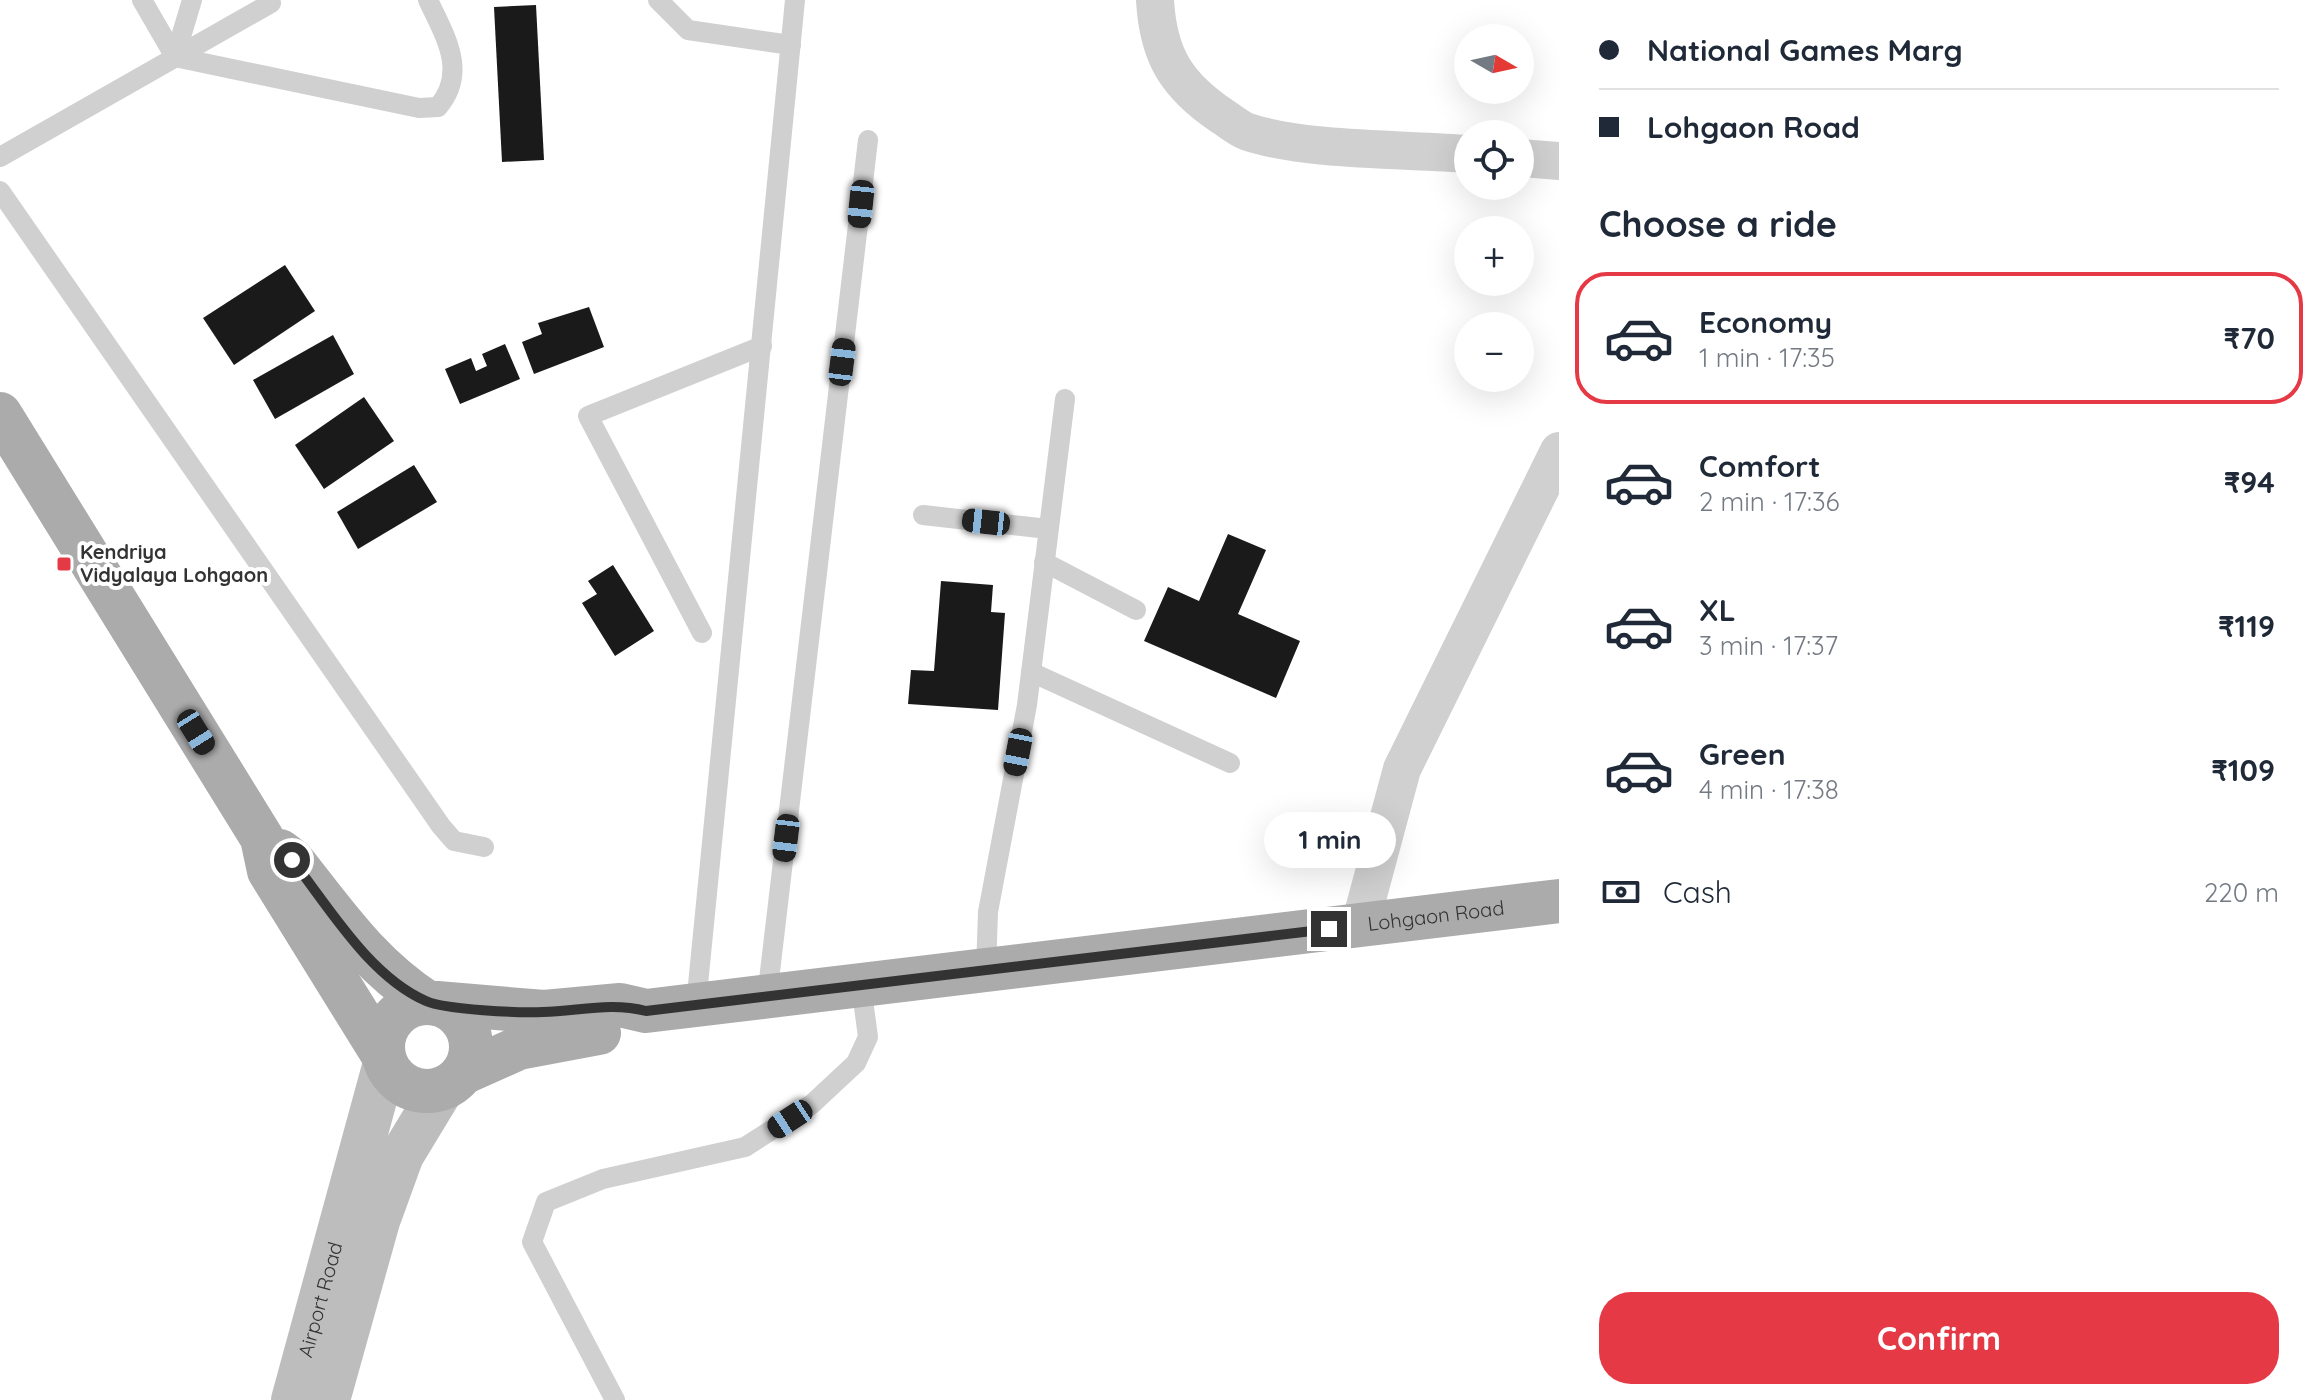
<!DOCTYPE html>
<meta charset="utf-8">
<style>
:root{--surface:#fff;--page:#f6f6f7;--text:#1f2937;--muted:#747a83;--line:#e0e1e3;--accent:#e63946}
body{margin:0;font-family:Quicksand,sans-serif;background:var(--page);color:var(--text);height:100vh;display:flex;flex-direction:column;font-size:30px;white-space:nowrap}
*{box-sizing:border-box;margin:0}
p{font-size:26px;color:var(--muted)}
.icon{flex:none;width:44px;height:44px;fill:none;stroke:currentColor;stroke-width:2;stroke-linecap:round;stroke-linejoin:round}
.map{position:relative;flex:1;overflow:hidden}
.sheet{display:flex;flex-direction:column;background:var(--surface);width:760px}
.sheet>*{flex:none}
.banner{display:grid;align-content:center;height:176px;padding:0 40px;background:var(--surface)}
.needle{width:52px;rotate:99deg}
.controls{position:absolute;left:1454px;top:24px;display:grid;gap:16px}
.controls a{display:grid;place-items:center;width:80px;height:80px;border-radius:50%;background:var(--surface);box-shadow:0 8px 32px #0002;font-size:40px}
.end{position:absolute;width:36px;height:36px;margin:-18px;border:10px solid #333;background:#fff;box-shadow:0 0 0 4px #fff}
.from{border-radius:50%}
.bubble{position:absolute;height:56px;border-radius:28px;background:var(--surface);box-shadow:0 8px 32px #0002;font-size:26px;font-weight:700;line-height:56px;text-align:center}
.car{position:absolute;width:24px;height:48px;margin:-24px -12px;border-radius:10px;box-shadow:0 0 6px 2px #0007;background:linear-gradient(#222 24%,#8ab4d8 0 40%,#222 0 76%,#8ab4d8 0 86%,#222 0)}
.banner b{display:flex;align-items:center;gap:28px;height:76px;font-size:30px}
.banner b+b{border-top:2px solid var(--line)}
.banner i{width:20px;height:20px;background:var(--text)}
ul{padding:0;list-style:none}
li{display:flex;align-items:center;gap:24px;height:132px;margin:0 16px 12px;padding:0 24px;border:4px solid transparent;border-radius:32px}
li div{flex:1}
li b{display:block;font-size:30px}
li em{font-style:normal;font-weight:700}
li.current{border-color:var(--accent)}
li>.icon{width:72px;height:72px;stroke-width:1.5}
h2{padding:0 40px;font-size:36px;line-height:96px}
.pay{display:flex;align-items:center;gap:20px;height:88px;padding:0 40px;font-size:30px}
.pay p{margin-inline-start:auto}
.primary-button{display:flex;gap:16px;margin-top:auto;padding:16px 40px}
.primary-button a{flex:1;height:92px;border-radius:32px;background:var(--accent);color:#fff;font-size:32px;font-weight:700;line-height:92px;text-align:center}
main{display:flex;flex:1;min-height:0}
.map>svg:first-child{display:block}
.building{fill:#1a1a1a}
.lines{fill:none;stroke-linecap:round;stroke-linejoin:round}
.lane{stroke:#d0d0d0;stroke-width:20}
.street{stroke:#d0d0d0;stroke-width:38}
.secondary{stroke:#bdbdbd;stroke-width:44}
.primary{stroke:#ababab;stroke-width:44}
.route{stroke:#333;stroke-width:10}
.poi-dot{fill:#e63946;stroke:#fff;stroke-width:3}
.labels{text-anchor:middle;stroke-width:8;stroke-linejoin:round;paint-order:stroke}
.poi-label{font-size:20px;font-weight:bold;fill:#333;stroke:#fff;text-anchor:start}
.street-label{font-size:20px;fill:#333;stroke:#fff}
</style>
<main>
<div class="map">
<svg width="1559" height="1400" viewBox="0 0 1559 1400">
<rect width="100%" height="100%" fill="#fff"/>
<g class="building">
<polygon points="536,5 544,160 502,162 494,7"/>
<polygon points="285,265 315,311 234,365 203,318"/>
<polygon points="589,307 604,347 534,374 522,342 542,334 538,323"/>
<polygon points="333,335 354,374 275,419 253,380"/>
<polygon points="505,344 520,379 460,404 445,369 471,358 476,371 487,366 482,354"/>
<polygon points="364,397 394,441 324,489 295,445"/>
<polygon points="414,465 437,502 358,549 337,512"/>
<polygon points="1228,534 1266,550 1238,614 1300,641 1276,698 1144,641 1168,587 1199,601"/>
<polygon points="613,565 654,631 615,656 582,603 597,594 588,581"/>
<polygon points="941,581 993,585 991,612 1005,613 998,710 908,704 911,670 934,671"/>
</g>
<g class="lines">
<g class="lane">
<polyline points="142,0 175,57"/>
<path d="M192,0L175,57L419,108L438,107C468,72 445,36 428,0"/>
<polyline points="658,0 688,30 791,45"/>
<polyline points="0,157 271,3"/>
<polyline points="0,191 441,826 454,841 484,847"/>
<polyline points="923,515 1048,529"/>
<polyline points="1044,562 1136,610"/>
<polyline points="702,633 588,416 762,346"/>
<polyline points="1031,672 1230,763"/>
<polyline points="986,970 988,912 1027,705 1065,399"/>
<polyline points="767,997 868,140"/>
<polyline points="696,1005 795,0"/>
<polyline points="615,1400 532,1242 546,1202 603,1179 745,1147 812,1104 856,1063 868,1037 861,985"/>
</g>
<g class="street">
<path d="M1155,0C1158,55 1176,85 1222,116C1230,121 1239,129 1248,132C1306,151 1404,149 1468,154"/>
<polyline points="1520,158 1559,161"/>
<polyline points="1360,925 1402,769 1559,451"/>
</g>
<g class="secondary">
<path id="s1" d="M293,1400L385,1063"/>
<polyline points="328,1400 378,1221 402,1155 442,1089"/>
</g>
<g class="primary">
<polyline points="0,414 262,838 269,871 383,1055"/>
<path d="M280,851L292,860C336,915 368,964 428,1003"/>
<circle cx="427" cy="1047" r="44"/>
<path id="s2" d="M437,1003L544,1012L620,1005L646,1011L1559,901"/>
<polyline points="463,1073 519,1048 599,1033"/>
</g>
</g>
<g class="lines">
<path class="route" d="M292,860C329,907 369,976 426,1001C446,1010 519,1013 543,1012C579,1011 611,1002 646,1011L1329,929"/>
</g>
<rect class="poi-dot" x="56" y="556" width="16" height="16" rx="4"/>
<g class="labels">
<g class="poi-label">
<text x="80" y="559">Kendriya<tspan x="80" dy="23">Vidyalaya Lohgaon</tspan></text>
</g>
<g class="street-label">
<text dy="7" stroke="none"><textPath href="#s2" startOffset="1006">Lohgaon Road</textPath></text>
<text dy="7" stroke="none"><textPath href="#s1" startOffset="104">Airport Road</textPath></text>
</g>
</g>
</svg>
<div class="controls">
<a><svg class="needle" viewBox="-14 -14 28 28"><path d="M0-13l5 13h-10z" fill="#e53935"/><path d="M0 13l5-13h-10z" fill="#747a83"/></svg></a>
<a><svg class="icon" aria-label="locate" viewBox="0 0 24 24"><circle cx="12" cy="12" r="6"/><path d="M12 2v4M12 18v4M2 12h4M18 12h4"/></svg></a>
<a>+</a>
<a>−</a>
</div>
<i class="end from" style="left:292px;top:860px"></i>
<i class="end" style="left:1329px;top:929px"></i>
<div class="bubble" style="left:1264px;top:812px;width:132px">1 min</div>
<i class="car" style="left:861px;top:204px;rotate:186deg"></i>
<i class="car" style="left:842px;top:362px;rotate:7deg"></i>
<i class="car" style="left:986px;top:522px;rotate:276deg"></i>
<i class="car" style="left:196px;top:732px;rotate:148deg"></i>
<i class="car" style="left:1018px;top:752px;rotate:191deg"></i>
<i class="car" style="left:786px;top:838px;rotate:187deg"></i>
<i class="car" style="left:790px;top:1119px;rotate:237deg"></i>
</div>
<section class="sheet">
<div class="banner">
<b><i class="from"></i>National Games Marg</b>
<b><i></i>Lohgaon Road</b>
</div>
<h2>Choose a ride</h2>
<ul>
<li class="current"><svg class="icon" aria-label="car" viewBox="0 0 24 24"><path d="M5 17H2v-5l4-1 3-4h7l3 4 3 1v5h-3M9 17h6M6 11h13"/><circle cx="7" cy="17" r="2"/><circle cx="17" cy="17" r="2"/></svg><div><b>Economy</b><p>1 min · 17:35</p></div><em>₹70</em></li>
<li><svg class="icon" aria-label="car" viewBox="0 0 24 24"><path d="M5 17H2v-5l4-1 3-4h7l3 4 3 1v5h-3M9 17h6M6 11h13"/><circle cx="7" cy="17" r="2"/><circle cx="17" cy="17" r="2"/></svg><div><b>Comfort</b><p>2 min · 17:36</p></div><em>₹94</em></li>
<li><svg class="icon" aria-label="car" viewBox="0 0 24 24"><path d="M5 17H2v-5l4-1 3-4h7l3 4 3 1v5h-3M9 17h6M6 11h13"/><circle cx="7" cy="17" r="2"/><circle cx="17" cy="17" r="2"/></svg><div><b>XL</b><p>3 min · 17:37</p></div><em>₹119</em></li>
<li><svg class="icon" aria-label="car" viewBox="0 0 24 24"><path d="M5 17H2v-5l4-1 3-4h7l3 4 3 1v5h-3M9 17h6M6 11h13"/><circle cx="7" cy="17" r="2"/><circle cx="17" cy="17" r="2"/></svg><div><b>Green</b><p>4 min · 17:38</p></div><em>₹109</em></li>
</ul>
<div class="pay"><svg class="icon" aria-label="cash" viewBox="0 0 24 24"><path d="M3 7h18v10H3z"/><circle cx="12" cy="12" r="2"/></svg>Cash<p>220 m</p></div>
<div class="primary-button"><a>Confirm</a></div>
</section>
</main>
